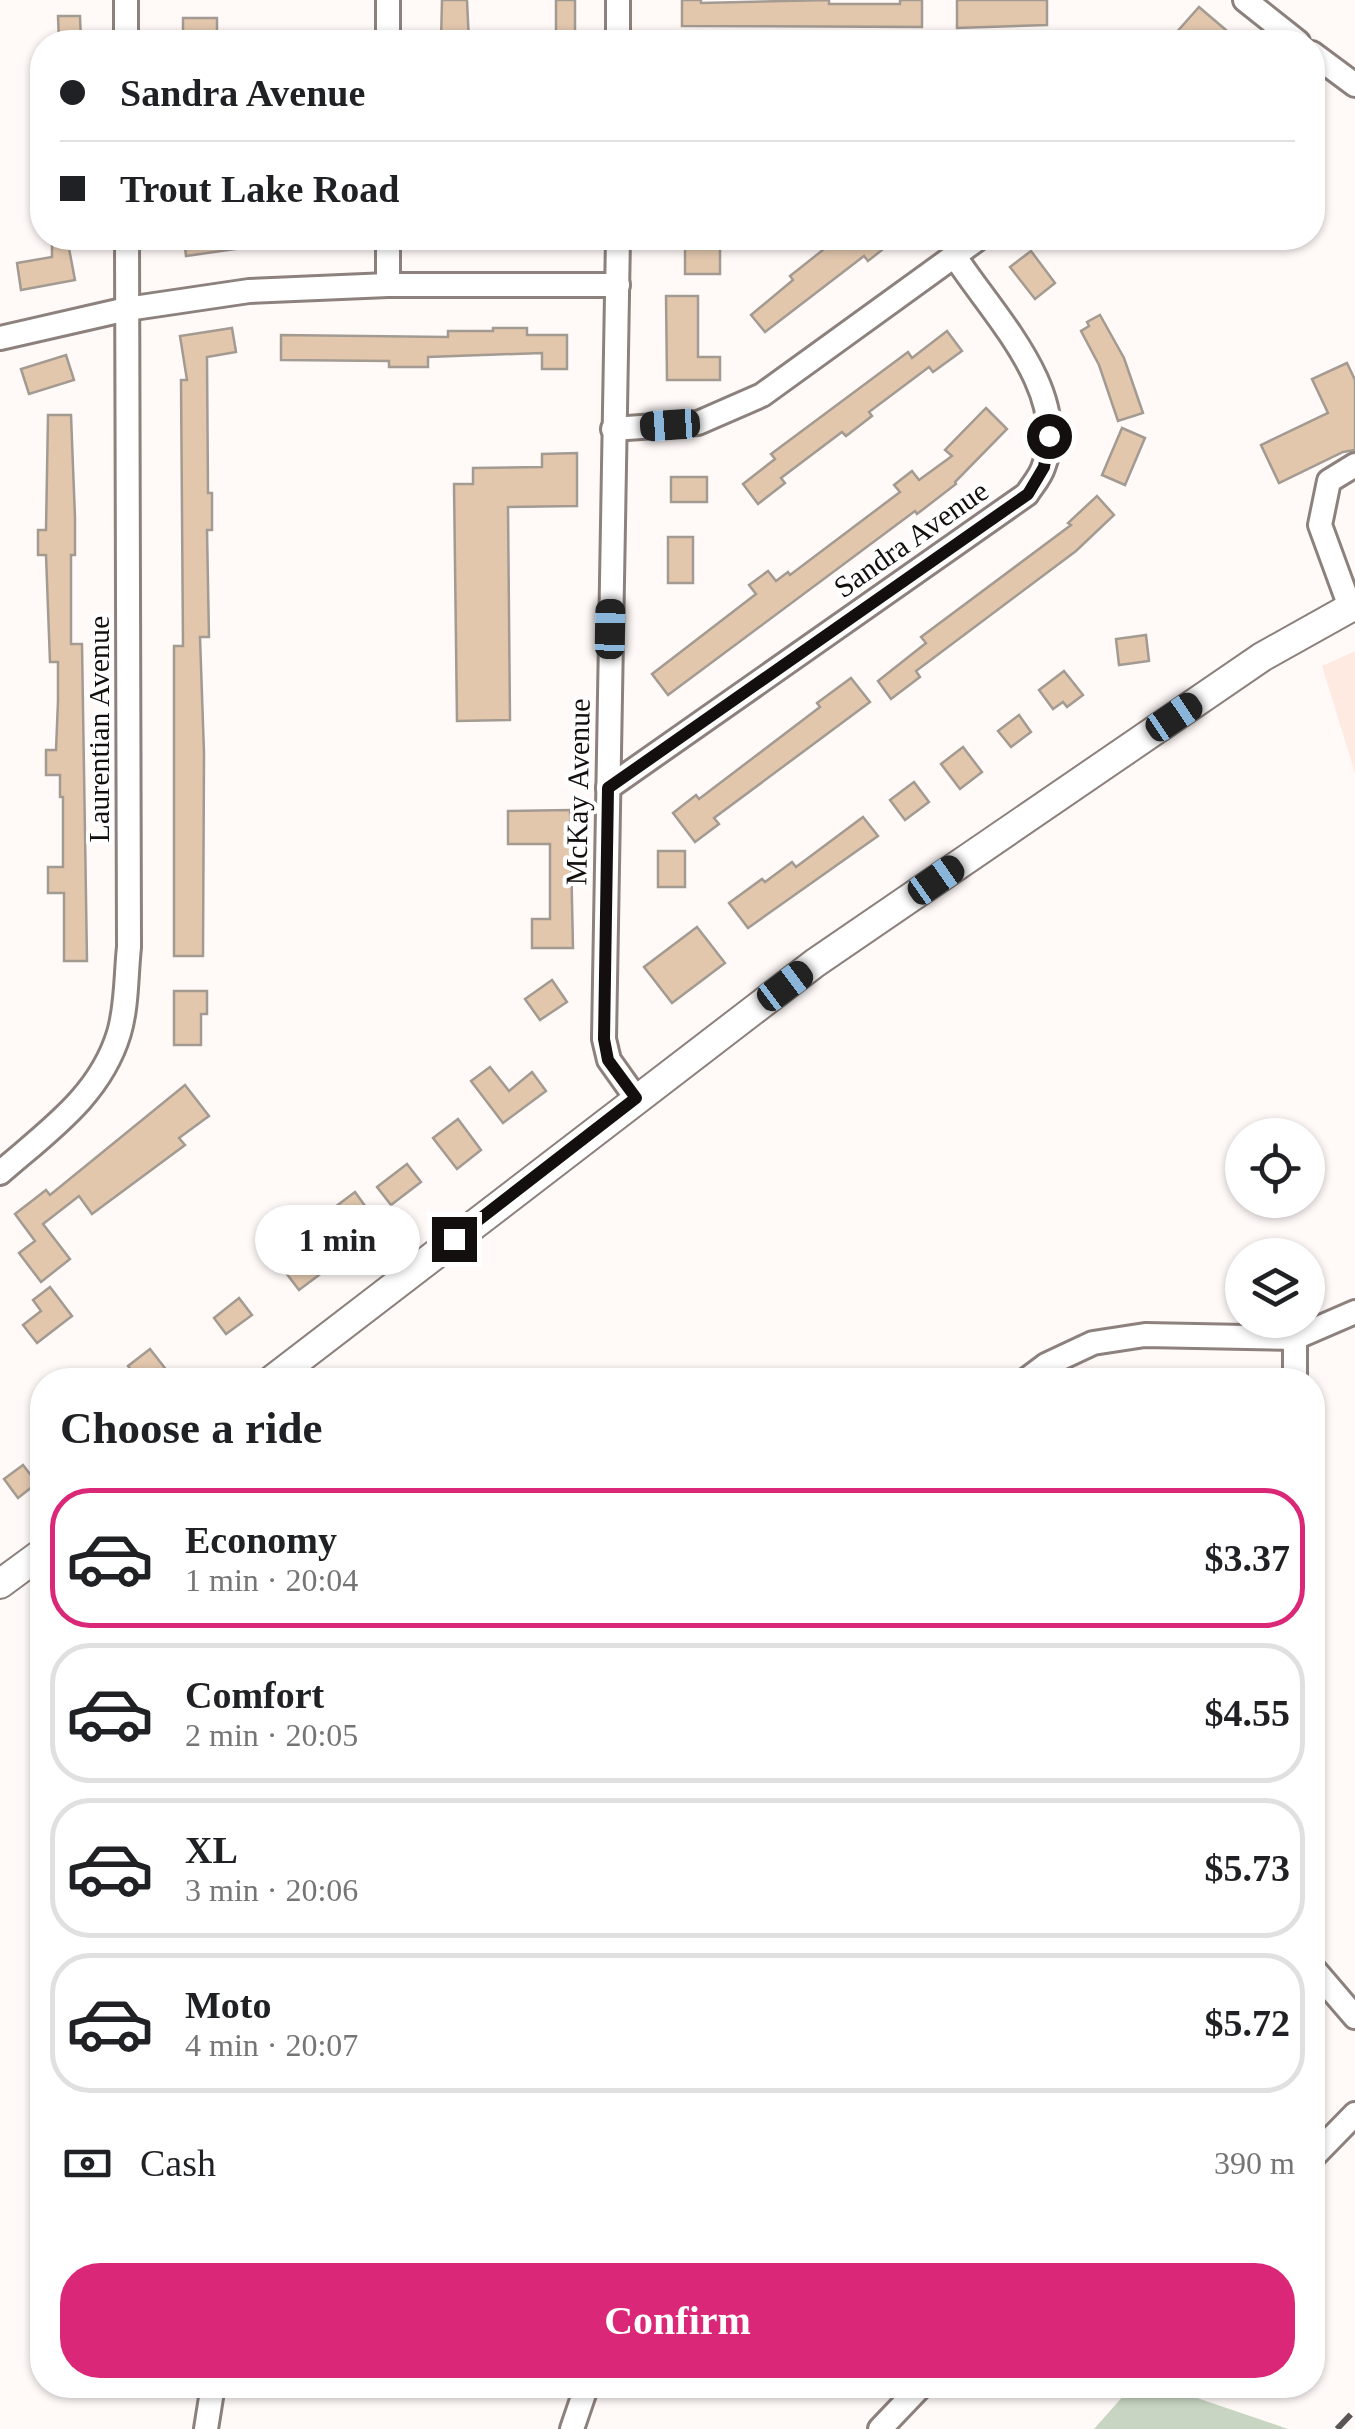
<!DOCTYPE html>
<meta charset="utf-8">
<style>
:root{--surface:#fff;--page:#f6f6f6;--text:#202124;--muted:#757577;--line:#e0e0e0;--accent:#db2777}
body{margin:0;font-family:Georgia,serif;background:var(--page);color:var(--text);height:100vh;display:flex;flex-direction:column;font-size:38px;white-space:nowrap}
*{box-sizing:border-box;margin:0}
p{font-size:32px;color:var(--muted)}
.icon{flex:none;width:55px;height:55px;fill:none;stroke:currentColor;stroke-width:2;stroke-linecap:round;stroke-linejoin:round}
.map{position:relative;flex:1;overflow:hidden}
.side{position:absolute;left:30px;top:1368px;width:1295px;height:1030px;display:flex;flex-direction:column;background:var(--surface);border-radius:40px;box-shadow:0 2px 8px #0004}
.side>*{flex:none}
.hud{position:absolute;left:30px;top:30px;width:1295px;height:220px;border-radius:40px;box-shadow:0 2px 8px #0004;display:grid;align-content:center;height:220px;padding:0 30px;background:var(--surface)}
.tools{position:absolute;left:1225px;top:1118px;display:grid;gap:20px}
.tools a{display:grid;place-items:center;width:100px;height:100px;border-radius:50%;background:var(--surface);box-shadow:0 2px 8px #0004;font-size:50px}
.end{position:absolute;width:45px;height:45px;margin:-22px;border:12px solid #130f0e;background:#fff;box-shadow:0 0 0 5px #fff}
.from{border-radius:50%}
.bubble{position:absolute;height:70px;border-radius:35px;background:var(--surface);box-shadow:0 2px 8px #0004;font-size:32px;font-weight:700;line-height:70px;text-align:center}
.car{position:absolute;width:30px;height:60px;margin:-30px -15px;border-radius:12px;box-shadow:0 0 8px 2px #0007;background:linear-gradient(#222 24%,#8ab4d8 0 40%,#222 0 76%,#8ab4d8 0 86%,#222 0)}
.hud b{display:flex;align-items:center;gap:35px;height:95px;font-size:38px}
.hud b+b{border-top:2px solid var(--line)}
.hud i{width:25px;height:25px;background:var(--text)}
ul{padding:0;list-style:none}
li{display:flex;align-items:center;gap:30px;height:140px;margin:0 20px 15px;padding:0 10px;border:5px solid var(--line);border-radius:40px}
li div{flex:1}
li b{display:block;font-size:38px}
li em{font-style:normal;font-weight:700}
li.active{border-color:var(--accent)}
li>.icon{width:90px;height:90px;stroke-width:1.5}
h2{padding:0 30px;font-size:45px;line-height:120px}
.pay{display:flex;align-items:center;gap:25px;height:110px;padding:0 30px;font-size:38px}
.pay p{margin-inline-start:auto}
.cta{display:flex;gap:20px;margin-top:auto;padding:20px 30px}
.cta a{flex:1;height:115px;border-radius:40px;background:var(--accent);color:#fff;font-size:40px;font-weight:700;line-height:115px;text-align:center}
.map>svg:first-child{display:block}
.built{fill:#feeae1}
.green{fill:#c7d5c2}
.building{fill:#e2c7ad;stroke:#a39a92;stroke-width:2.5}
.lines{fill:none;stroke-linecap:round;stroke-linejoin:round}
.minor-casing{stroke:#8c817c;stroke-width:28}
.major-casing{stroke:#8c817c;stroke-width:32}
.minor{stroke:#fff;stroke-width:22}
.major{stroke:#fff;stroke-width:28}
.rail{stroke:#5a5655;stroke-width:6;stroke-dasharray:20 10;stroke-linecap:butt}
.route{stroke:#130f0e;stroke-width:12}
.labels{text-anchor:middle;stroke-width:8;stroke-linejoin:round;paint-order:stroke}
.street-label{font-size:30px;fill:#130f0e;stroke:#fff}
</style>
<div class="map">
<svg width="1355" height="2429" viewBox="0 0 1355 2429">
<rect width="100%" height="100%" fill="#fffaf8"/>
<polygon class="built" points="1355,651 1355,773 1322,666"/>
<polygon class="green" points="1133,2385 1159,2385 1288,2429 1094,2429"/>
<g class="building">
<polygon points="442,0 467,0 469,42 441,42"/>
<rect x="556" y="0" width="19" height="42"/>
<polygon points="682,0 701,0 701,3 829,0 829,4 900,4 900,0 922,0 922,27 682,26"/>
<polygon points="957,0 1047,0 1047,25 957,28"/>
<polygon points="1199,7 1240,42 1186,42 1175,34"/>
<polygon points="58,16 80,16 81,42 59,42"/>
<rect x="183" y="18" width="34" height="24"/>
<polygon points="52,238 67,238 75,280 21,290 17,263 52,257"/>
<polygon points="184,238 249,238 250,247 186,256"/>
<rect x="685" y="238" width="35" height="36"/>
<polygon points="838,238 897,238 868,261 864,256 765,332 751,315 793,280 790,276"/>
<polygon points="1031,251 1055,283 1035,299 1010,267"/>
<polygon points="666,296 698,296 698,357 720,357 720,380 667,380"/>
<polygon points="1100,315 1124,358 1143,413 1118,421 1099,365 1081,331 1089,326 1087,322"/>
<polygon points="232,328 236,352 207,357 208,493 212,493 212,530 207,530 209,637 200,637 204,753 203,956 174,956 174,646 183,646 181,380 187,380 180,336"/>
<polygon points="493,328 527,328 527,335 567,335 567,369 542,369 542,353 428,357 428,367 389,367 389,361 281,360 281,335 448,337 448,331 493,331"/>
<polygon points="947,331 962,351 933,372 929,367 869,412 872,416 846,436 842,432 781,478 785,483 758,504 743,484 775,459 771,454 908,352 912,358"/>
<polygon points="66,355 74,380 29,394 21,369"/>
<polygon points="1347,363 1355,380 1355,450 1343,452 1279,483 1261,445 1328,413 1312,379"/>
<polygon points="986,408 1007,429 955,482 956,484 917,514 915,511 668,695 652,674 756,594 749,585 768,571 776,581 788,572 790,575 900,492 894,485 912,471 919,480 952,456 945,450"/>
<polygon points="48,415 71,415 75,518 75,555 71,555 71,644 82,644 87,961 64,961 64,893 48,893 48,867 63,867 63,797 60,797 60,775 46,775 46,750 56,750 58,701 58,662 50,662 46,555 38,555 38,530 46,530"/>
<polygon points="1122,428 1145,438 1125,485 1102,475"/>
<polygon points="577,453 577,506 508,507 510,720 457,721 454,484 473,484 473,468 542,467 542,454"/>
<rect x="671" y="477" width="36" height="25"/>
<polygon points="1097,496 1114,515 1076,551 916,671 920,677 891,699 878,681 926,643 921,637 1071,525 1068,523"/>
<rect x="668" y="537" width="25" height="46"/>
<polygon points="1146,635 1149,661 1119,665 1116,639"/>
<polygon points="1064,671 1083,695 1067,707 1063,702 1053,709 1039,690"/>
<polygon points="851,678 870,702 714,818 719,824 695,842 673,813 696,795 699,799 820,707 817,703"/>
<polygon points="1019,715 1031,732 1011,747 998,731"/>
<polygon points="963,747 982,772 960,789 941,764"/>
<polygon points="914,782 929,802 905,820 890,800"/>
<polygon points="570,810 573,948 532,948 532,919 550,919 550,844 508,844 508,811"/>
<polygon points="863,817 878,836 748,928 729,903 762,879 765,882 792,862 796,867"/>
<rect x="658" y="851" width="27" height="36"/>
<polygon points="697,927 725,963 672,1003 644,967"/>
<polygon points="552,980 567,1002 540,1020 525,999"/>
<polygon points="174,991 207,991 207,1014 201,1014 201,1045 174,1045"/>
<polygon points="490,1067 509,1091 532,1072 546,1091 503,1123 471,1081"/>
<polygon points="185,1085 209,1116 179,1138 185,1145 92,1214 79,1196 43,1224 70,1259 41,1282 19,1253 35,1241 15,1214 46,1190 50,1195"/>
<polygon points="458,1119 481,1150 457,1169 433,1138"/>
<polygon points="407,1164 421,1182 391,1205 377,1187"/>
<polygon points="355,1192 368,1210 337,1234 323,1216"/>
<polygon points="303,1254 319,1275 299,1290 283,1269"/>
<polygon points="50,1287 72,1316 37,1343 23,1325 41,1311 33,1300"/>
<polygon points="239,1298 252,1315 226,1334 214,1318"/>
<polygon points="150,1349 168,1372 158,1380 139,1380 128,1366"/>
<polygon points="23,1465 37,1483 18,1498 4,1479"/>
</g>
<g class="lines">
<g class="minor-casing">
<g id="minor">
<polyline points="126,0 126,42"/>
<polyline points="388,0 388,42"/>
<polyline points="618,0 618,42"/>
<polyline points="1245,0 1298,42"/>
<polyline points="1312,53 1355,85"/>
<polyline points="388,238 388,285"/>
<polyline points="618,238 604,1039 609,1060 636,1098"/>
<polyline points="0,338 127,309 249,291 388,285 618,285"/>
<polyline points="613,429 698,423 762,395 979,238"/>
<polyline points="1350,607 1320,525 1329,481 1355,465"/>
<path d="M608,788L1027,494C1032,486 1040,477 1043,468C1073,393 991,313 954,255"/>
<path d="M0,1173C48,1131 100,1096 119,1033C127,1006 126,975 129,947L127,238"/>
<polyline points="1026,1380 1046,1365 1093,1343 1145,1335 1295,1338 1355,1312"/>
<polyline points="1295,1380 1295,1338"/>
<polyline points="1312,1967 1355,2017"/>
<polyline points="1312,2158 1355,2114"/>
<polyline points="206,2429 213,2385"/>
<polyline points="572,2429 587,2385"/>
<polyline points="880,2429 922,2385"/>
</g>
</g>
<g class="major-casing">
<g id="major">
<polyline points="272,1380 815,963 1262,657 1355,605"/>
<polyline points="0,1584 42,1553"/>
</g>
</g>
<use href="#minor" class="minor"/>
<use href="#major" class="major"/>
<polyline class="rail" points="1337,2429 1355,2410"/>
</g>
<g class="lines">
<polyline class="route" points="454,1239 636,1098 608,1060 604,1039 608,788 1028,494 1044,467 1049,436"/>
</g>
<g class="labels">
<g class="street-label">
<text transform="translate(911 539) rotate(-35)" y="10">Sandra Avenue</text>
<text transform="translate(99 729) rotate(-90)" y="10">Laurentian Avenue</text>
<text transform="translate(578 792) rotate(-89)" y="10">McKay Avenue</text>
</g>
</g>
</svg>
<div class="tools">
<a><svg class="icon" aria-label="locate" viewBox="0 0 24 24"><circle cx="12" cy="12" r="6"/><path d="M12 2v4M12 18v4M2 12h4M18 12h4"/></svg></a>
<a><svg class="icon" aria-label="layers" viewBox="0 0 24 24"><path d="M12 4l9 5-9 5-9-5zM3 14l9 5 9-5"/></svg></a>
</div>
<i class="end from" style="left:1049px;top:436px"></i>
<i class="end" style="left:454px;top:1239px"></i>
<div class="bubble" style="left:255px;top:1205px;width:165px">1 min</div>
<i class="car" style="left:670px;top:425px;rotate:266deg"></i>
<i class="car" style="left:610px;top:629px;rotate:1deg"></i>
<i class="car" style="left:1174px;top:717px;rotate:56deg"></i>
<i class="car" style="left:936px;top:880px;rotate:55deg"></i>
<i class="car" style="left:785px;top:986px;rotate:53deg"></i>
<div class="hud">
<b><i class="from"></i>Sandra Avenue</b>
<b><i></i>Trout Lake Road</b>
</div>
<section class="side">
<h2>Choose a ride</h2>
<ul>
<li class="active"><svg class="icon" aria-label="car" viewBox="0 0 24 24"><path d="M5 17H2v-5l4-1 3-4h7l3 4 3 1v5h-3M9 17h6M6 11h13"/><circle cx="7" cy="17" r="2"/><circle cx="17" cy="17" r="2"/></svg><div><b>Economy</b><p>1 min · 20:04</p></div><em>$3.37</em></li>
<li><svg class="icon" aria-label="car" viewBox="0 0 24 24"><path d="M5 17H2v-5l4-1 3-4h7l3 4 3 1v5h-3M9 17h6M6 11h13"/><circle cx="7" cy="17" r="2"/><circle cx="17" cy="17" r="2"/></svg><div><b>Comfort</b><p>2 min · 20:05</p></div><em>$4.55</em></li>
<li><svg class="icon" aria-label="car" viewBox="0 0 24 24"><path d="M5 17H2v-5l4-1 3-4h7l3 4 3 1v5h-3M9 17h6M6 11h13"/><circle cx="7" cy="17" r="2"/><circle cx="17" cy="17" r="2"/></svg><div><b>XL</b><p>3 min · 20:06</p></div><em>$5.73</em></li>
<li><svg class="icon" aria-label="car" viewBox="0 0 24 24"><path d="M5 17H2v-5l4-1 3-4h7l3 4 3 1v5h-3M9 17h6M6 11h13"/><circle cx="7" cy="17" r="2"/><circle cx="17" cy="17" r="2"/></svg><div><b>Moto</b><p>4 min · 20:07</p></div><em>$5.72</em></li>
</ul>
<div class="pay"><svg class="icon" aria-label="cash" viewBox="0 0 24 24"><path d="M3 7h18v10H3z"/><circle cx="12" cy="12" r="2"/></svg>Cash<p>390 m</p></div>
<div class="cta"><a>Confirm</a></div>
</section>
</div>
